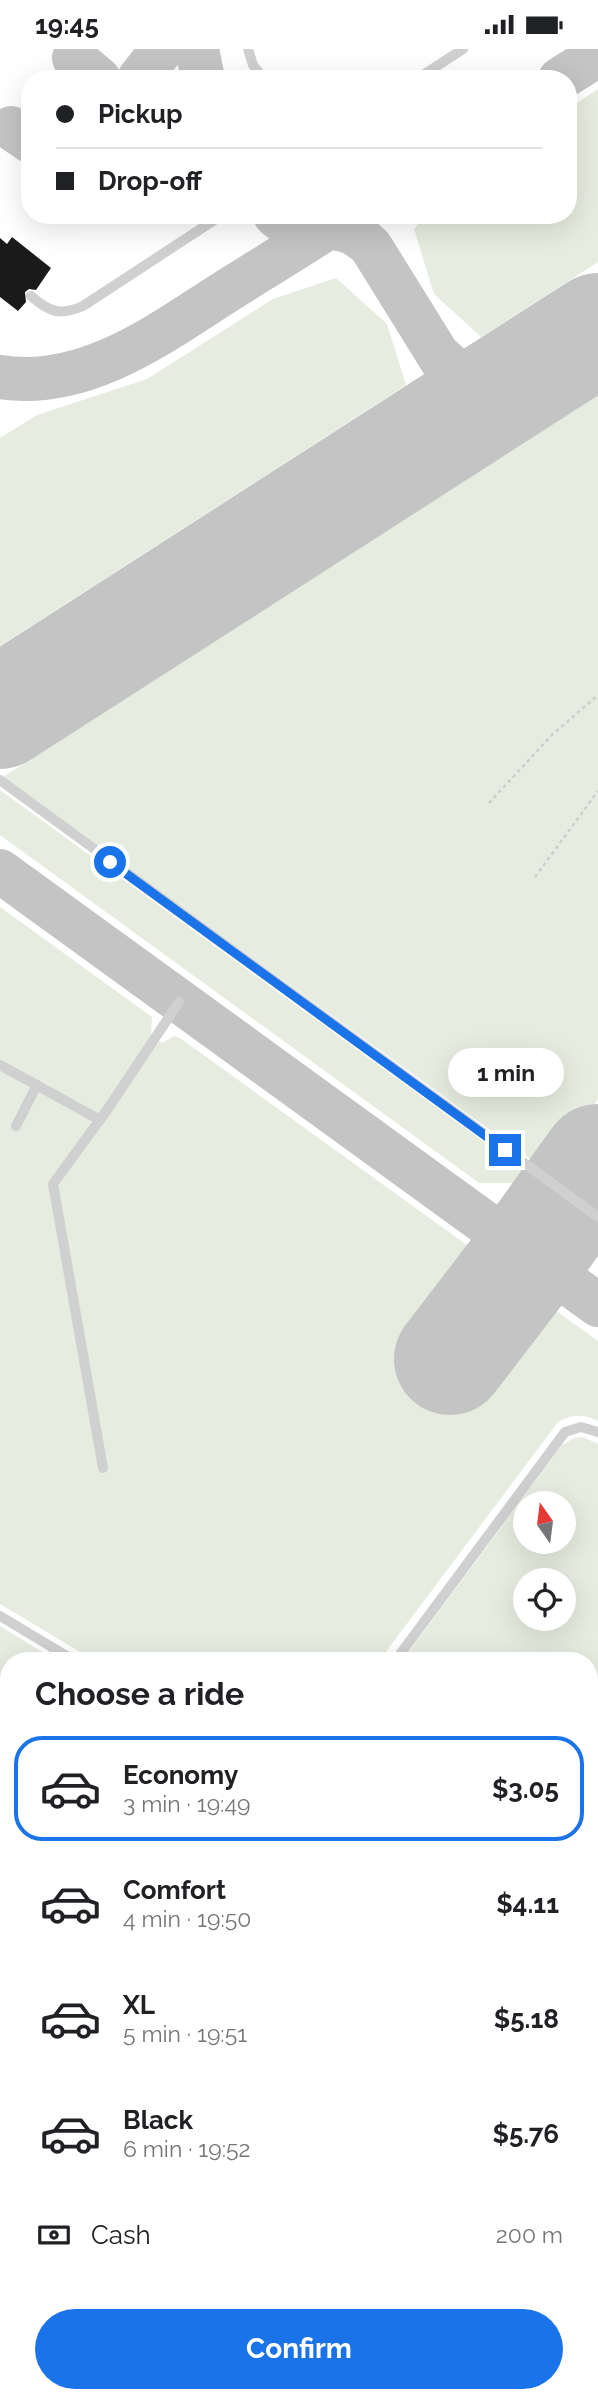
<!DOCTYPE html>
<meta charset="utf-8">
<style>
:root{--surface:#fff;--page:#f6f6f6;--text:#202124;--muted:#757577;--line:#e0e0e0;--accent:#1a73e8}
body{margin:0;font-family:Raleway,sans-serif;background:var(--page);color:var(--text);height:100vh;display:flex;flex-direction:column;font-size:26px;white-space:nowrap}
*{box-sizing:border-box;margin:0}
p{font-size:23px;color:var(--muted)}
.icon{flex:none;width:38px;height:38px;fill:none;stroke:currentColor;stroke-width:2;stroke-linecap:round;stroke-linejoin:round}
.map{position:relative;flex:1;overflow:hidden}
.panel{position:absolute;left:0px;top:1603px;width:598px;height:751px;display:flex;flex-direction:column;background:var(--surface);border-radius:28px 28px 0 0;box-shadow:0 7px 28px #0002}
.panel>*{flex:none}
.banner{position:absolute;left:21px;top:21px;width:556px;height:154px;border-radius:28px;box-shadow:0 7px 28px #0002;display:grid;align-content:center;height:154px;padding:0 35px;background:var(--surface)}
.needle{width:46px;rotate:346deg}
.tools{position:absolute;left:513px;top:1442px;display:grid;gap:14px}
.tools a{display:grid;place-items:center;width:63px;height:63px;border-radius:50%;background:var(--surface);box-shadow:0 7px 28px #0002;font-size:35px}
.end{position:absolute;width:32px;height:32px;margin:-16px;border:9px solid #1a73e8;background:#fff;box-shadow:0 0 0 4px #fff}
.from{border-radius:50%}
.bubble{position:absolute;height:49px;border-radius:24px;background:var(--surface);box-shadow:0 7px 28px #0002;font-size:23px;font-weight:700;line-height:49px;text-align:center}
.banner b{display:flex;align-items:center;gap:24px;height:66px;font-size:26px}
.banner b+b{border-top:2px solid var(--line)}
.banner i{width:18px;height:18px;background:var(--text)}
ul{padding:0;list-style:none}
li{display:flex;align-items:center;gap:21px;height:105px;margin:0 14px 10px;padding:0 21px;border:4px solid transparent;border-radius:28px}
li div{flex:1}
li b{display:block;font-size:26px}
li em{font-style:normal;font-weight:700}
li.on{border-color:var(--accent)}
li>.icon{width:63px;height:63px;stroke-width:1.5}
h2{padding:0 35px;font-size:32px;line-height:84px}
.pay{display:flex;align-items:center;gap:18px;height:77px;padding:0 35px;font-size:26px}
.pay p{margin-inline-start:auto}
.action{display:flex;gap:14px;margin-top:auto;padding:14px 35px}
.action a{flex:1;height:80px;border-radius:42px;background:var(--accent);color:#fff;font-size:28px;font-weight:700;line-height:80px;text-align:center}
.status{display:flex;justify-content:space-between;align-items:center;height:49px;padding:0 35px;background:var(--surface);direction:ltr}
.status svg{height:19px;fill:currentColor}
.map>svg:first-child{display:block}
.green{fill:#e6ecdf;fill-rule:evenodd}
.water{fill:#cfe2ee}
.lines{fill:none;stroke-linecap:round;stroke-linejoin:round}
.taxiway{stroke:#c4c4c4;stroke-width:44}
.runway{stroke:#c4c4c4;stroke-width:112}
.building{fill:#1a1a1a}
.path{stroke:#cdcdcd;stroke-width:2.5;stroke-dasharray:3.5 3.5;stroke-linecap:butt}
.lane{stroke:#d0d0d0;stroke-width:10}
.route{stroke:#1a73e8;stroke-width:9}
</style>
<div class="status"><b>19:45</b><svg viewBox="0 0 49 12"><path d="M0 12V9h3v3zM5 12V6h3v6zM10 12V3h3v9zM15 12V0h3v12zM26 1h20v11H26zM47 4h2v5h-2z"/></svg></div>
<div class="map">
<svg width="598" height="2353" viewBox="0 0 598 2353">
<rect width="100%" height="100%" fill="#fff"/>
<g class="green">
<polygon points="598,40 598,213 481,288 434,245 414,180 426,166 569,166 569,59"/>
<polygon points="336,229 387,275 406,336 0,597 0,389 37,366 147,330 273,250"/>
<polygon points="598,346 598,1050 552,1113 541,1118 3,728"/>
<polygon points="0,741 536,1131 536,1134 479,1134 0,786"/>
<path d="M0,858L152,968L151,988L162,994L174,987L180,989L478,1204L480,1208L419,1292L479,1336L541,1251L598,1292V1372C583,1365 573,1365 558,1373L379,1612H95L0,1555Z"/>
<path d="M583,1388L598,1395V2253L590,2247V1612H402L562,1396L574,1389ZM525,1454H564V1493H525ZM525,1531H564V1570H525Z"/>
<polygon points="0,1577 57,1612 9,1612 9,1905 0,1898"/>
</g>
<polygon class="water" points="0,1898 9,1905 9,2345 590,2345 590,2247 598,2253 598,2353 0,2353"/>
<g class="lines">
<g class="taxiway">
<polyline points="197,0 203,30"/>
<polyline points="74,9 99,30"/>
<polyline points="139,30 162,0"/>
<polyline points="560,30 598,6"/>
<polyline points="11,79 30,92"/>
<path d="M275,166C293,182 317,185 337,173"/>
<path d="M443,310C472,340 493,333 530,324"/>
<path d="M0,328C82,341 154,289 219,247C255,224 292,202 327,179C346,179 358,185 371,198L448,322L449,350L445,362L426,390"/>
<polyline points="0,822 598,1256"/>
</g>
<g class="runway">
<polyline points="0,664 598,280"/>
<polyline points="450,1310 529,1207 598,1111"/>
</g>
</g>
<polygon class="building" points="12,188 51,219 36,241 29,240 25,243 26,253 18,262 0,248 0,189 7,195"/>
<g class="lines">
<g class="path">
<polyline points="489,754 552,686 598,646"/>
<polyline points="535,828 598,742"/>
</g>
<g class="lane">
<polyline points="248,0 253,16 264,30"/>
<polyline points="417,30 463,0"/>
<path d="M31,247C49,263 60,267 83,257L222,166"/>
<polyline points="0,731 598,1168"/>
<polyline points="0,1016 100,1071"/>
<polyline points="16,1077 37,1036"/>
<polyline points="103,1419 53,1135 107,1061 179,953"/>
<polyline points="0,1567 75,1612"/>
<polyline points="395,1612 565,1383 581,1378 598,1383"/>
</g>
</g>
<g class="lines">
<polyline class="route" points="110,813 505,1101"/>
</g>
</svg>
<div class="tools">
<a><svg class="needle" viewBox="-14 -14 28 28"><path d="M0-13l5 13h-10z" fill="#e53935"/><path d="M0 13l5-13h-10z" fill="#757577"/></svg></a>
<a><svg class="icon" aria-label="locate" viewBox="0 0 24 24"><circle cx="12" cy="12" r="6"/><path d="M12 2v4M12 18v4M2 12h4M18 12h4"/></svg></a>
</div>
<i class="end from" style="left:110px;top:813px"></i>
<i class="end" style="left:505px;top:1101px"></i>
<div class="bubble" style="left:448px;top:999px;width:116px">1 min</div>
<div class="banner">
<b><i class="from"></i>Pickup</b>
<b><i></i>Drop-off</b>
</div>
<section class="panel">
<h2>Choose a ride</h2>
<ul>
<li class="on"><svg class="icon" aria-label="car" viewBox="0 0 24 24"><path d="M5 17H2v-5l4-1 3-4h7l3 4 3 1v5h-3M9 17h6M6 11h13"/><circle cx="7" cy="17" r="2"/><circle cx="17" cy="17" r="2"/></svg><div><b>Economy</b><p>3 min · 19:49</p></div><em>$3.05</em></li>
<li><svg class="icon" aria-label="car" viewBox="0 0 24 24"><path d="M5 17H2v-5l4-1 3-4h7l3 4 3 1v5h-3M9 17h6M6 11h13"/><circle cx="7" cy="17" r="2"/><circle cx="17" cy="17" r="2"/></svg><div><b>Comfort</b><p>4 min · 19:50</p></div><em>$4.11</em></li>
<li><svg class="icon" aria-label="car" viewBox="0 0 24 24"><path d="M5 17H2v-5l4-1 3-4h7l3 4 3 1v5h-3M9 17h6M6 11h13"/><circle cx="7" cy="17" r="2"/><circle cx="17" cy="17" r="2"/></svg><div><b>XL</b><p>5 min · 19:51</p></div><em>$5.18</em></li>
<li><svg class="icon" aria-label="car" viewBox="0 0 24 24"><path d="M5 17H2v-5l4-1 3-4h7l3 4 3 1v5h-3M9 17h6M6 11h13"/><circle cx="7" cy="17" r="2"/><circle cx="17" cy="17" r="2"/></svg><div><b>Black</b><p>6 min · 19:52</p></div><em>$5.76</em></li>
</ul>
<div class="pay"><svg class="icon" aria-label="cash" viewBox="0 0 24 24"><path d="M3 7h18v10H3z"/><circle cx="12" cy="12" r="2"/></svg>Cash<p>200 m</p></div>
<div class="action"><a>Confirm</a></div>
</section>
</div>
